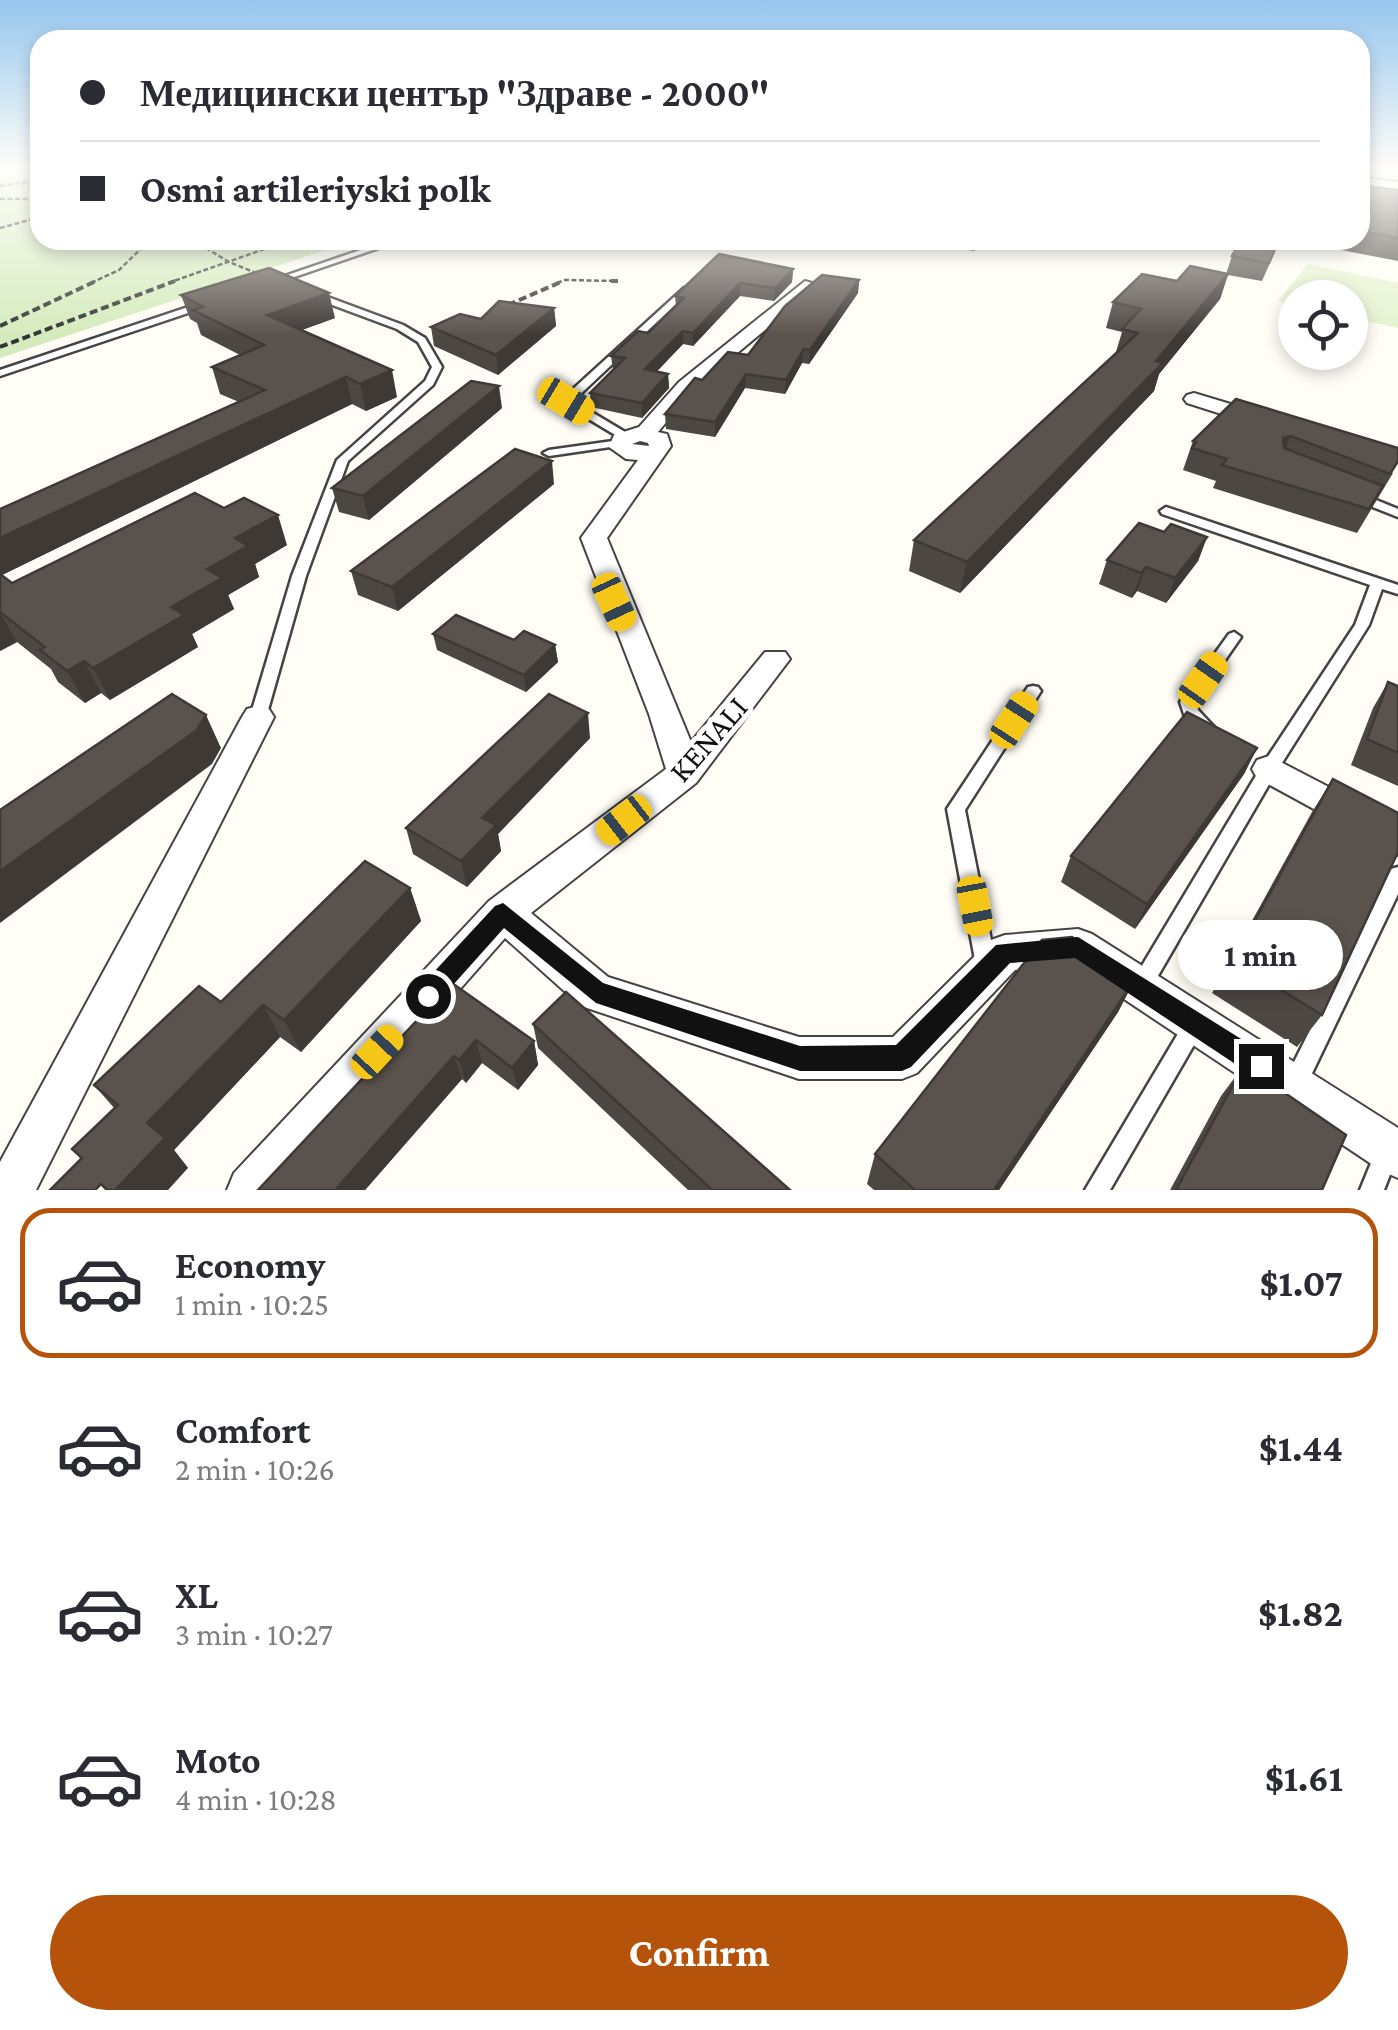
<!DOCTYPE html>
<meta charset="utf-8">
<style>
:root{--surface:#fff;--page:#f7f7f7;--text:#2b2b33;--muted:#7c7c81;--line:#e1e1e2;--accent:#b45309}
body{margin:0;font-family:"Crimson Pro",serif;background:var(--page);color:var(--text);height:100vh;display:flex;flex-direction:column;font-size:38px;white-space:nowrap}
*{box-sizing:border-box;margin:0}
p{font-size:32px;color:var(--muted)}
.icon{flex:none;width:55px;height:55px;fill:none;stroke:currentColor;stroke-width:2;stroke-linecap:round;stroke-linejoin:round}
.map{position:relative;height:1190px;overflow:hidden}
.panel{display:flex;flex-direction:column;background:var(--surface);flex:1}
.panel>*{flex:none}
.hud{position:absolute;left:30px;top:30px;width:1340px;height:220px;border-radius:30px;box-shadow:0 5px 15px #0003;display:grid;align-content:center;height:220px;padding:0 50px;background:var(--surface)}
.tools{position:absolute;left:1278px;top:280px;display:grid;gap:20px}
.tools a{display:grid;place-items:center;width:90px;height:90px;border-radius:50%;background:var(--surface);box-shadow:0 5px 15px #0003;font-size:50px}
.end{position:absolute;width:45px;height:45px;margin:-22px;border:12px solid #111;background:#fff;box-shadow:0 0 0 5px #fff}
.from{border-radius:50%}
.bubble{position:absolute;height:70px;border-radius:35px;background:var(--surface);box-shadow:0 5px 15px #0003;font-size:32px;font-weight:700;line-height:70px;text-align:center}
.car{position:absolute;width:30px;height:60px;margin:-30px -15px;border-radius:12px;box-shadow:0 0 8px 2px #0007;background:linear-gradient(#f5c518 24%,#345 0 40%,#f5c518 0 76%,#345 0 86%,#f5c518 0)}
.hud b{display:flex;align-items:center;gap:35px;height:95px;font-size:38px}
.hud b+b{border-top:2px solid var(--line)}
.hud i{width:25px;height:25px;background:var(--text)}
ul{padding:18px 0 0;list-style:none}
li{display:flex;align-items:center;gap:30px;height:150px;margin:0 20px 15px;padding:0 30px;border:5px solid transparent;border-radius:30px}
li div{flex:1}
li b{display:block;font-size:38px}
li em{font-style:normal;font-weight:700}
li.active{border-color:var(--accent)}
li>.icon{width:90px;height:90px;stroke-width:1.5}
.cta{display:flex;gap:20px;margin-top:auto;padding:20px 50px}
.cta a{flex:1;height:115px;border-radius:60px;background:var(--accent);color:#fff;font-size:40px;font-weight:700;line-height:115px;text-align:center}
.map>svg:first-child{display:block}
.green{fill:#d5ebbd}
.pitch{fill:#e6f2cf}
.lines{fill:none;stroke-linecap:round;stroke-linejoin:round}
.service-casing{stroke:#444;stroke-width:5}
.minor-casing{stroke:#444;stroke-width:4}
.path-far1{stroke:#333;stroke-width:2.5;stroke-dasharray:5 2.5;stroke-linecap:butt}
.path{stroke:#333;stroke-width:4;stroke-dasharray:8 4;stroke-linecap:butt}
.service{fill:#fff;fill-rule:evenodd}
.minor{fill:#fff;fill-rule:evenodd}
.wall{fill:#4d4742}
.shaded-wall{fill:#3f3936}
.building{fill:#5a524d;stroke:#3f3936;stroke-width:2.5}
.route{fill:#111}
.labels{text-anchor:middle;stroke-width:10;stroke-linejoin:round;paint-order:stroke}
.near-street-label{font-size:32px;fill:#111;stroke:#fff}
</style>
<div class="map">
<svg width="1398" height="1190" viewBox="0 0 1398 1190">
<rect width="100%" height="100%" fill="#fffdf5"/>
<polygon class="green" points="0,169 40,169 40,240 356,240 0,358"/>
<polygon class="pitch" points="1308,264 1398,283 1398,328 1350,318 1350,298 1295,298 1295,305 1278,301"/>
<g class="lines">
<g class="service-casing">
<g id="service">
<polygon points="390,240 402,240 274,284 267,282"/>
<polygon points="795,240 805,240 797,246 791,246 791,242"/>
<polygon points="684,288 691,290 573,401 630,435 630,439 622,439 562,403 562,399"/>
<polygon points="311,293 317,293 403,325 425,338 442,367 433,385 348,461 306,576 266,717 264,721 252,721 250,717 292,576 337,460 425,381 432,367 418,342 397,329 311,297"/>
<polygon points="203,302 206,303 206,307 0,376 0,370"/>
<polygon points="620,440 626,443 624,445 549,456 543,453 549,450"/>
<polygon points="1359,493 1398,509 1398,517 1355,500 1353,497 1355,494"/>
<polygon points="1166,507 1398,585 1398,594 1382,589 1369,625 1275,774 1148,993 1141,996 1134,993 1131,986 1134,979 1263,764 1355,625 1370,585 1162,514 1160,511"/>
<polygon points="1234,632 1241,637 1196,702 1198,710 1214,727 1212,731 1200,731 1185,717 1180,702 1229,634"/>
<polygon points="1033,686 1038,687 1041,691 965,810 996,965 993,972 986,974 979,972 976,965 947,809 1028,687"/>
<polygon points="1398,867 1398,894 1304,1090 1296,1093 1288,1090 1285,1082 1288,1074 1391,869"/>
<polygon points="1195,1014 1202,1017 1206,1024 1202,1031 1110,1190 1085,1190 1188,1017"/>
<polygon points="1386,1142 1394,1146 1398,1154 1384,1190 1360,1190 1378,1146"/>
</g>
</g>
<g class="minor-casing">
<g id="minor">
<polygon points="1360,169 1398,172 1398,180 1360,175"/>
<path d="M805,281L819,285L693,390L658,432L667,434L671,446L607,538L691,742L765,652H785L790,659L696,783L531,913L608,977L799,1037H893L991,940L1005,935L1078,929L1092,934L1398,1128V1178L1382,1171L1073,965L1015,970L917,1073L902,1079H799L596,1011L581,1006L505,938L283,1190H227L234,1173L489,901L666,769L649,714L581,538L638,460L626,459L609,447L614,435L639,427L679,382ZM640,441L648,443L649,446L632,444Z"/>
<polygon points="1194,393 1267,415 1270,420 1259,426 1187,403 1184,399 1187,395"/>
<polygon points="258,706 269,709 274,717 36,1190 0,1190 0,1162 242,717 247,709"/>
<polygon points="1269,756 1398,823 1398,855 1257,778 1252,769 1257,760"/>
</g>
</g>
<g class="path-far1">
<polyline points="0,186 40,180"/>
<polyline points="0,199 40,199"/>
<polyline points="0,228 40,217"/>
<polyline points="193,240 229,262 261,275"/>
<polyline points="91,283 119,270 150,240"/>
<polyline points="168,283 290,240"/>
<polyline points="557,283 565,280 618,281"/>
</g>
<g class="path">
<polyline points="611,281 618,281"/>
<polyline points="508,305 563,281"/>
<polyline points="0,326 96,281"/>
<polyline points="0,347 175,281"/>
</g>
<use href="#service" class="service"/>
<use href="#minor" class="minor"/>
</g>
<g class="wall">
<polygon points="1360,185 1398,190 1398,261 1289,240 1360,240"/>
<polygon points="944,240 986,240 974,251 943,246"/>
<polygon points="1280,240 1262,281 1228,275 1220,299 1159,374 1154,391 960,593 909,571 914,540 1115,355 1122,332 1106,328 1113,302 1177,281 1226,274 1232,256"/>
<polygon points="793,269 792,282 774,301 740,296 693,346 683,344 657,371 668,374 669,388 642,418 591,407 590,393 613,370 611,356 648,333 676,306 675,296"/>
<polygon points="859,280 858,293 809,364 802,363 785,394 745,388 715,437 666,429 665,414 702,380 748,355"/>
<polygon points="181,295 335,318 302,330 397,397 366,411 352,404 2,575 12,583 287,545 255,564 259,577 228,595 234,609 192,634 198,647 110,700 101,693 85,703 58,682 51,669 17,642 0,651 0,509 239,402 220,394 212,367 240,355 201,335 197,323 190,319"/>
<polygon points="554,308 556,326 498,375 434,346 431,327"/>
<polygon points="1236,399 1393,473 1357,533 1213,488 1216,481 1183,470 1193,441"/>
<polygon points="502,408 369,520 339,512 332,488"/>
<polygon points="554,484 398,611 358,595 351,571"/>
<polygon points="1164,532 1207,537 1198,561 1166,603 1137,591 1132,598 1099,584 1107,560"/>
<polygon points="433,634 555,645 558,662 526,692 437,650"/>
<polygon points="1388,682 1398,686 1398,786 1351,765 1373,708"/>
<polygon points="590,738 498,834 501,851 467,887 413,854 406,828"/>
<polygon points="1257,748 1244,774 1135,929 1061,882 1071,856"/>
<polygon points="1333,779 1322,1015 1297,1047 1212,993 1312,812"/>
<polygon points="410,888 421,921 301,1052 280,1037 174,1150 188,1168 81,1159 72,1149 114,1108 94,1085 221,1002"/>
<polygon points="1135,979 1118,1012 999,1190 874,1190 867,1184 875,1154"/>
<polygon points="452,983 534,1041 538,1065 518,1090 482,1063 466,1083 462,1079 365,1190 258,1190"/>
<polygon points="533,1024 790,1190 688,1190 538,1048"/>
<polygon points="1244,1065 1322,1190 1170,1190 1221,1096"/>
</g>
<g class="shaded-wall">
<polygon points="976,240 986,240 974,251"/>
<polygon points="793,269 792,282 774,301 775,288"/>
<polygon points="1228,274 1220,299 1159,374 1154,391 960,593 967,562 1156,361"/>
<polygon points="859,280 858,293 809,364 810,350"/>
<polygon points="740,283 740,296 693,346 693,333"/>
<polygon points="329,293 335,318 274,340 267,315"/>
<polygon points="554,308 556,326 498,375 496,355"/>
<polygon points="683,331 683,344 646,383 645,369"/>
<polygon points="804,349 802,363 785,394 786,380"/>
<polygon points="392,370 397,397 366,411 360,384"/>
<polygon points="668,374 669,388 642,418 642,403"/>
<polygon points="746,374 745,388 715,437 715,422"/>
<polygon points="346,377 352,404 0,576 0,538"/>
<polygon points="499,386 502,408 369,520 363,496"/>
<polygon points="1291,436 1281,459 1283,438"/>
<polygon points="552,461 554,484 398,611 392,587"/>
<polygon points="278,515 287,545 255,564 259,577 228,595 234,609 192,634 198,647 110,700 93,668 171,607 235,538"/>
<polygon points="1207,537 1198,561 1166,603 1175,578"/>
<polygon points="1146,567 1137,591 1132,598 1141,573"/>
<polygon points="0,613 17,642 0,651"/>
<polygon points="555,645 558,662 526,692 524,675"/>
<polygon points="84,661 101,693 85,703 67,671"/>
<polygon points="588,713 590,738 498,834 501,851 467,887 461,861 482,818"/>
<polygon points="206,715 221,748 212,764 0,923 0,871"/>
<polygon points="1257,748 1244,774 1135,929 1147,904"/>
<polygon points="410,888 421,921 301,1052 284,1020"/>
<polygon points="1135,979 1118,1012 999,1190 994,1190"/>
<polygon points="263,1005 280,1037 174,1150 188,1168 168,1190 115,1190 147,1123"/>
<polygon points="476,1040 482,1063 466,1083 459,1060"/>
<polygon points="534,1041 538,1065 518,1090 512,1068"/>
<polygon points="454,1056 462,1079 365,1190 335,1190"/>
</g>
<g class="building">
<polygon points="1360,185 1398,190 1398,238 1360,231"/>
<polygon points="1241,240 1279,240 1269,263 1232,256"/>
<polygon points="719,254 793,269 775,288 740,283 693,333 683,331 645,369 668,374 642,403 590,393 625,358 611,356 638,331 648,333 684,298 675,296"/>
<polygon points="1190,266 1228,274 1156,361 1163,363 967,562 914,540 1138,333 1122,329 1141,309 1113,302 1142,274 1177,281"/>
<polygon points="269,268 329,293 267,315 392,370 360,384 346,377 0,538 0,509 265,390 212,367 264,345 193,310 203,307 181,295"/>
<polygon points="822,275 859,280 810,350 804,349 786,380 746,374 715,422 665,414 695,378 702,380 728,352 748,355 785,306"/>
<polygon points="499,301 554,308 496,355 431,327 460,314 481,319"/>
<polygon points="471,381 499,386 363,496 332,488"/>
<polygon points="1236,399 1398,448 1398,461 1390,474 1291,436 1283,438 1284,448 1383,486 1369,509 1222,465 1227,459 1192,448 1196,442 1193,441"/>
<polygon points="515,449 552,461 392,587 351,571"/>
<polygon points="195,493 224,508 244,498 278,515 235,538 248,546 207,569 222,578 171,607 184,615 93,668 84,661 67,671 40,650 45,647 0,612 0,574 12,583"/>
<polygon points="1139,523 1164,532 1171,524 1207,537 1175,578 1146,567 1141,573 1107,560"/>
<polygon points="456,615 514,640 524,631 555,645 524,675 433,634"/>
<polygon points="1388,682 1398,686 1398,753 1367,739"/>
<polygon points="172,694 206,715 197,730 0,871 0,810"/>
<polygon points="549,694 588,713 482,818 496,825 461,861 406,828"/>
<polygon points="1187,712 1257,748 1147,904 1071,856"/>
<polygon points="1333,779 1398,813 1398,852 1322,1015 1233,960"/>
<polygon points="365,861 410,888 284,1020 263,1005 147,1123 165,1138 115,1190 107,1190 101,1184 95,1190 50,1190 82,1158 72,1149 118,1105 94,1085 199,986 221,1002"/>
<polygon points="1072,937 1135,979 994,1190 915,1190 875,1154 1042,940"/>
<polygon points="452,983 534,1041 512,1068 476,1040 459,1060 454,1056 335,1190 258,1190"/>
<polygon points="566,992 790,1190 712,1190 533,1024"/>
<polygon points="1244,1065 1346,1135 1322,1190 1176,1190"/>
</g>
<linearGradient id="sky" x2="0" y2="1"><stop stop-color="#95c6ee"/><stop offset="0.5" stop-color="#fffefa"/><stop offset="1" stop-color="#fffefa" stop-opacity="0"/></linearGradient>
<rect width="1398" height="336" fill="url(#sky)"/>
<polygon class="route" points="503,903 603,983 800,1046 896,1045 996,945 1078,937 1270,1057 1274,1066 1270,1075 1261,1079 1252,1075 1075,958 1010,963 911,1067 902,1071 800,1071 596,1003 504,928 436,1004 428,1008 419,1004 416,996 419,988 495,906"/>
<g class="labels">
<g class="near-street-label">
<text transform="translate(708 739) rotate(-49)" y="11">KENALI</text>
</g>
</g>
</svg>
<div class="tools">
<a><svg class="icon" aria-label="locate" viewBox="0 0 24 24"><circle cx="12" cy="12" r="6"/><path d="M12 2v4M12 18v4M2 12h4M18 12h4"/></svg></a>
</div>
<i class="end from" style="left:428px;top:996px"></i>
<i class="end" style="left:1261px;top:1066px"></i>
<div class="bubble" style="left:1178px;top:920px;width:165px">1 min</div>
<i class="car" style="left:566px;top:401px;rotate:121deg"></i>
<i class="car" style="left:614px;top:602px;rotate:155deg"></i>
<i class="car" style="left:1203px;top:680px;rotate:35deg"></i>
<i class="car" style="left:1014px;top:720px;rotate:33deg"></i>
<i class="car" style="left:624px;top:820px;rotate:232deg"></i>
<i class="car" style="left:975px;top:906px;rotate:169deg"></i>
<i class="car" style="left:377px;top:1052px;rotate:43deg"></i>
<div class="hud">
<b><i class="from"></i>Медицински център &quot;Здраве - 2000&quot;</b>
<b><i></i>Osmi artileriyski polk</b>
</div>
</div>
<section class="panel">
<ul>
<li class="active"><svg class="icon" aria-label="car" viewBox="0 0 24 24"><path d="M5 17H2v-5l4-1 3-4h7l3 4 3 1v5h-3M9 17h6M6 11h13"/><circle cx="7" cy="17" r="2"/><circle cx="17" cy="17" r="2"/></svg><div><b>Economy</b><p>1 min · 10:25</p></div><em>$1.07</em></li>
<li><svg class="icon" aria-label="car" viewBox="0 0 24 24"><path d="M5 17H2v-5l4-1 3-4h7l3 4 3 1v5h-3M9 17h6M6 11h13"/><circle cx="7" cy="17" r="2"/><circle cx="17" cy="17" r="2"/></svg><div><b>Comfort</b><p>2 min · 10:26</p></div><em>$1.44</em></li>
<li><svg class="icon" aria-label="car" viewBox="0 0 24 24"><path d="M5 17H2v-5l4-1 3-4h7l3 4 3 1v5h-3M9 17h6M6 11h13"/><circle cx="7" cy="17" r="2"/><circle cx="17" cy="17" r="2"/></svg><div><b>XL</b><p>3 min · 10:27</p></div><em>$1.82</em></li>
<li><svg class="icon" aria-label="car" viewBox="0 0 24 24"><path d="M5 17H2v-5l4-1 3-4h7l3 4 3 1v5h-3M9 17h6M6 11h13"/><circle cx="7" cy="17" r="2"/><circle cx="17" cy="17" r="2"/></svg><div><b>Moto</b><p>4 min · 10:28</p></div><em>$1.61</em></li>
</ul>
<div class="cta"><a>Confirm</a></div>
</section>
